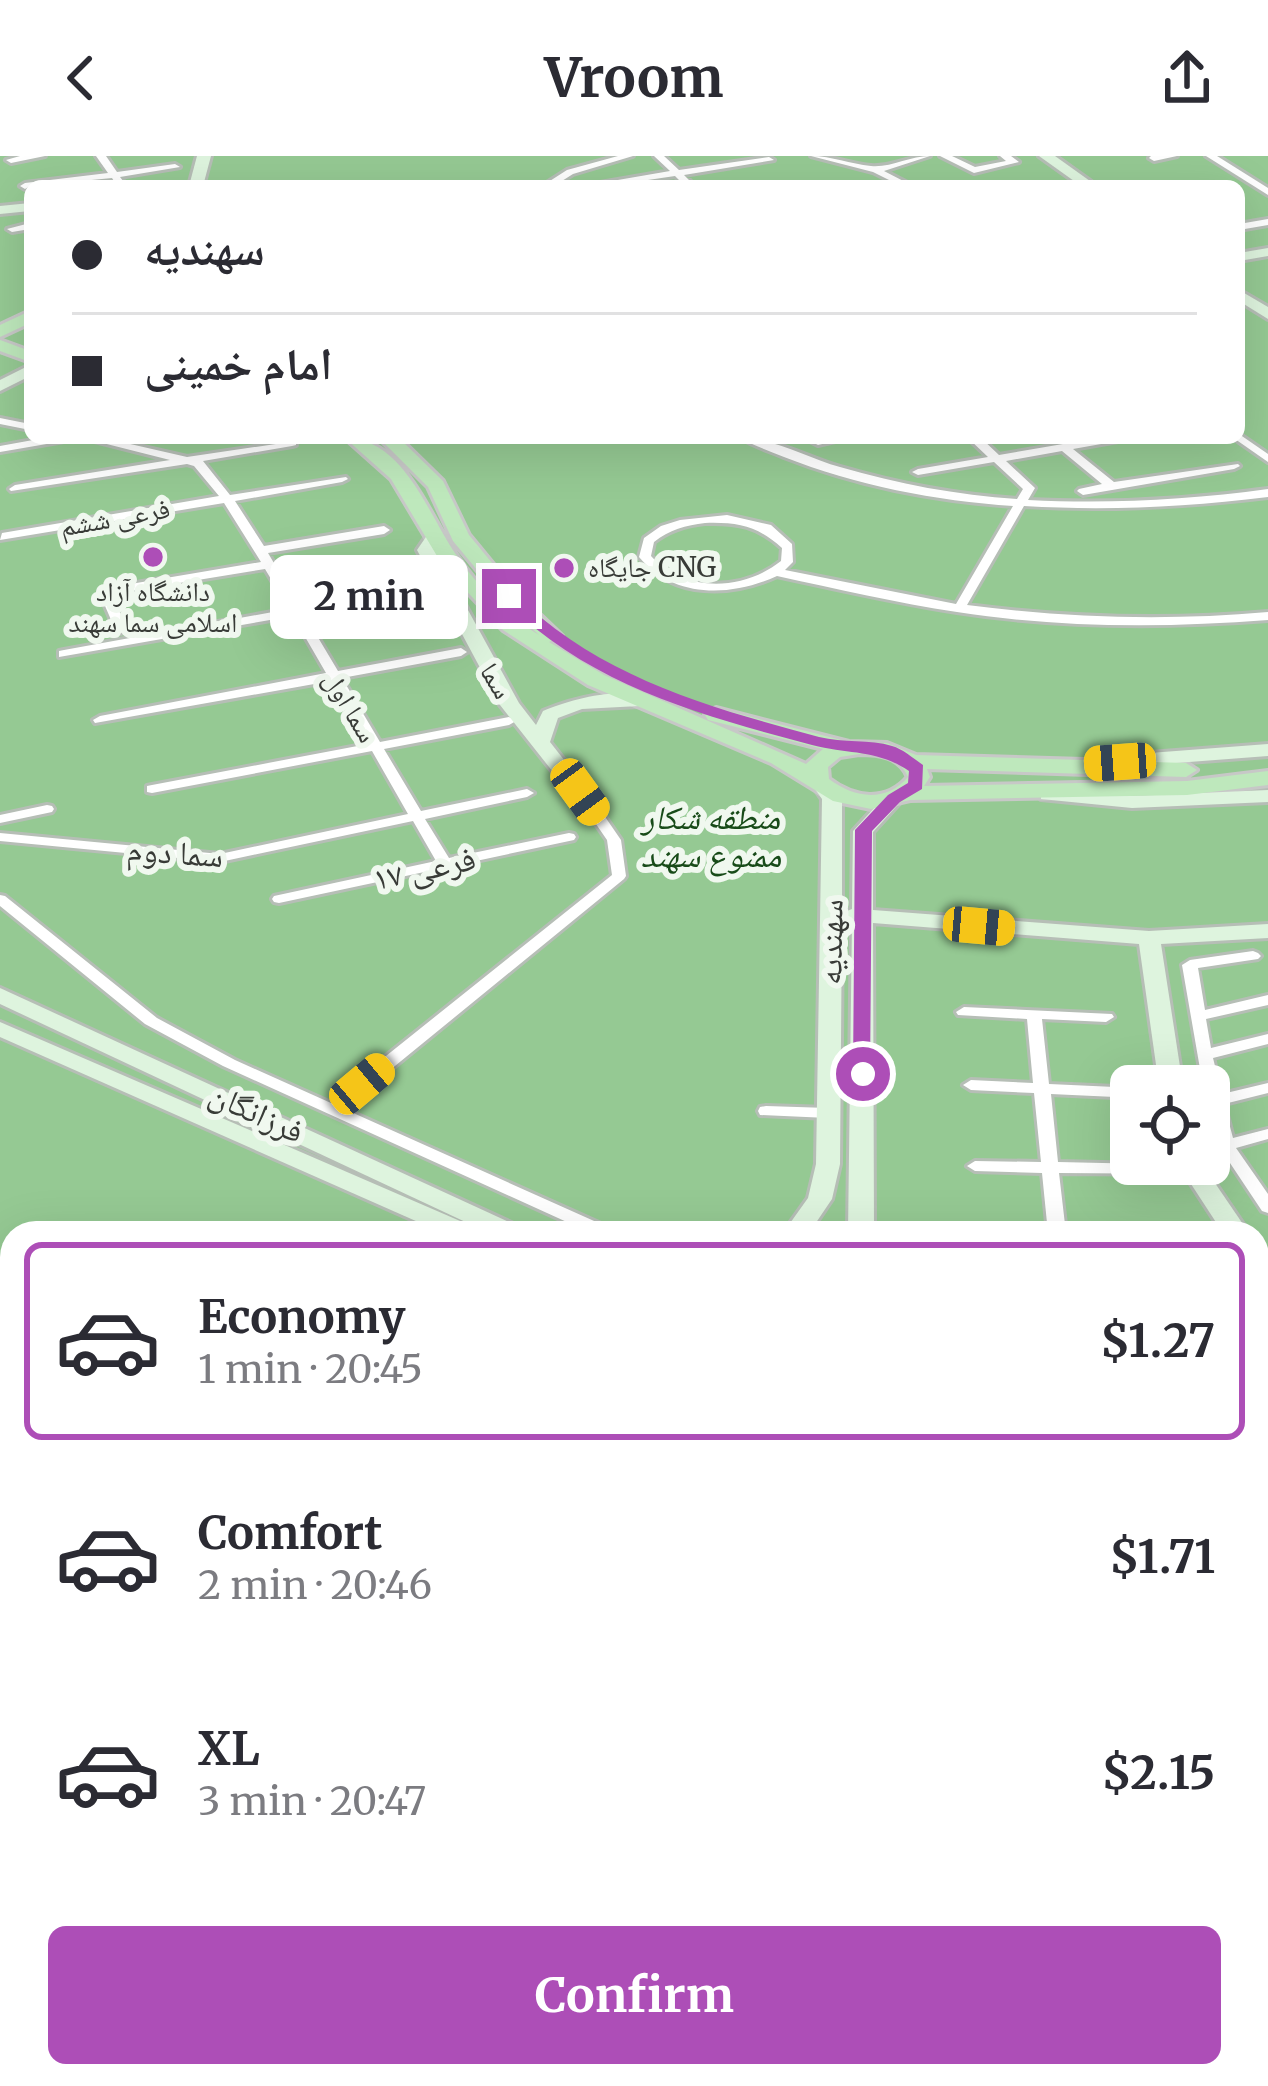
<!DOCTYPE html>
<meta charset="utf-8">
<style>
:root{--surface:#fff;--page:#f7f7f7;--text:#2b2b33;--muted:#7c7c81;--line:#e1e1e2;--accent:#ad4eb7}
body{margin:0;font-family:Merriweather,"Noto Naskh Arabic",serif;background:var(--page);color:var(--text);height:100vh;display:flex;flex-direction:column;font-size:45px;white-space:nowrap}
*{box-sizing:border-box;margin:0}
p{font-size:39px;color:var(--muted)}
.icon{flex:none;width:66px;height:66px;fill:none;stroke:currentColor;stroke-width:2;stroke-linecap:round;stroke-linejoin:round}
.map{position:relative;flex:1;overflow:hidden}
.details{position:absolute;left:0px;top:1065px;width:1269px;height:867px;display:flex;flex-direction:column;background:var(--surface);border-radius:36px 36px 0 0;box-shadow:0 12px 48px #0002}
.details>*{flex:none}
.hud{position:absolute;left:24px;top:24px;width:1221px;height:264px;border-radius:18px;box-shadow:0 12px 48px #0002;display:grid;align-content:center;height:264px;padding:0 48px;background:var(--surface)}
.controls{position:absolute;left:1110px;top:909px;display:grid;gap:24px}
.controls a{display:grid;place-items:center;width:120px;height:120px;border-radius:18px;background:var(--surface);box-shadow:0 12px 48px #0002;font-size:60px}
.end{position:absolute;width:54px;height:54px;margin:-27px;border:15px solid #ad4eb7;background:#fff;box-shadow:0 0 0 6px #fff}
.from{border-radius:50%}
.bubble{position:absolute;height:84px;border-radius:18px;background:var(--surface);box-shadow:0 12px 48px #0002;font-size:39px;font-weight:700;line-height:84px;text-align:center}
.car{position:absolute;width:36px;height:72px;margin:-36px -18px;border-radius:15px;box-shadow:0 0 9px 3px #0007;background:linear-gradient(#f5c518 24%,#345 0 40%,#f5c518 0 76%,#345 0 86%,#f5c518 0)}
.hud b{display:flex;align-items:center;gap:42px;height:114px;font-size:45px}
.hud b+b{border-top:3px solid var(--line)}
.hud i{width:30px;height:30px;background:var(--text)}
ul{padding:21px 0 0;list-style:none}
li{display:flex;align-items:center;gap:36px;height:198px;margin:0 24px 18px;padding:0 24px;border:6px solid transparent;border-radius:18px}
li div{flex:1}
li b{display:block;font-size:45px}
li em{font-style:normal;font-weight:700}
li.on{border-color:var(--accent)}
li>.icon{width:108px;height:108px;stroke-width:1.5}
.primary-button{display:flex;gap:24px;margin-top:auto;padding:24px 48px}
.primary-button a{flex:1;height:138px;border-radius:18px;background:var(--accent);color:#fff;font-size:48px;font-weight:700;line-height:138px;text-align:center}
header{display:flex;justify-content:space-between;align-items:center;height:156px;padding:0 48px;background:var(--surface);font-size:54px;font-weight:700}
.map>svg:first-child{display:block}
.green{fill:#95c993;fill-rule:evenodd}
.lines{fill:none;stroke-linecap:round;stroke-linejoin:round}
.street-casing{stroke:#b6beb6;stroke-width:6}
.secondary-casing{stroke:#b6beb6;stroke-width:6}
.primary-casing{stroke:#c7c8c7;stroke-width:6}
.street{fill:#fff;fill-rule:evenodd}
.secondary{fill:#def4de;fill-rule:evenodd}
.primary{fill:#bee8bc;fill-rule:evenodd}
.route{fill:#ad4eb7}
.poi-dot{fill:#ad4eb7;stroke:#f0f8ef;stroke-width:4.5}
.labels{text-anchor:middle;stroke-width:12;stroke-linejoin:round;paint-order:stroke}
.far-street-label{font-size:27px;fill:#383b37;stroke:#f0f8ef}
.far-poi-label{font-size:27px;fill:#383b37;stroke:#f0f8ef;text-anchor:start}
.park-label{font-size:33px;font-style:italic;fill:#184b19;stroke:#f0f8ef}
.street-label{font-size:33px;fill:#383b37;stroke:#f0f8ef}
</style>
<header><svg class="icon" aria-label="back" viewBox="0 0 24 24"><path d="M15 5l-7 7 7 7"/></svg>Vroom<svg class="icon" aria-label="share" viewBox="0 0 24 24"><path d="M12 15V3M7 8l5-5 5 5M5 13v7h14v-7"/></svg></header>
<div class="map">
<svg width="1268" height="1930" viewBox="0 0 1268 1930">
<rect width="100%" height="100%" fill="#e3ebe2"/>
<path class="green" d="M0,0H1268V1930H0ZM30,30H1239V282H30ZM1131,930H1209V1008H1131ZM12,1077H1257V1920H12Z"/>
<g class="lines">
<g class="street-casing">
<g id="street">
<polygon points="20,0 45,0 11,7 6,4"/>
<polygon points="96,0 106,0 117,16 175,8 180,11 120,21 127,30 117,30 112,22 30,30 25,33 20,30 25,27 108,17"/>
<polygon points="618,0 633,0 573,18 554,30 542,30 567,14"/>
<polygon points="654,0 664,0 679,14 769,1 774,4 684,19 695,30 685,30 675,20 607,30 583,30 670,15"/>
<path d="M811,0C832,0 850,8 871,10C890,12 910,0 930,0L884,15L913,30H901L873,16Z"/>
<polygon points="940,0 952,0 975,11 1006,5 1000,0 1011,0 1019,6 974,17"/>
<polygon points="1151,0 1177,0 1154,5 1149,2"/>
<polygon points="1206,0 1217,0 1268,32 1268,39"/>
<polygon points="1268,63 1268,69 1239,74 1239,68"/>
<polygon points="30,67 30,73 12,76 7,73"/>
<polygon points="0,262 30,268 30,274 0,268"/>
<polygon points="1239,278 1268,298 1268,306 1235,283 1239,282"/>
<polygon points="44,282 70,282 64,285 0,296 0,290"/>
<polygon points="83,282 104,282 187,301 296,285 296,289 292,290 203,305 230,339 346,321 348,323 342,326 235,345 264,390 384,370 390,374 384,378 268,397 300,451 423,428 429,432 423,436 304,458 338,515 461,492 467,496 461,500 342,522 380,586 509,561 516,565 509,569 384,593 421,655 527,633 534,637 527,641 425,663 449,702 569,677 574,678 576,681 574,684 279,747 274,746 272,743 274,740 436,705 413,665 220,706 0,685 0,677 220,698 408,658 372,595 152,637 147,636 147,630 152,629 368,588 331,525 95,567 93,564 100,560 326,517 293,460 59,501 59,495 64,494 289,453 265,413 112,438 127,473 121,477 115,473 99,436 101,433 261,406 224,347 0,384 2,377 219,340 194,310 187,308 11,335 9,333 15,329 170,304"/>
<path d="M741,282C774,282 808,302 840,311C898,328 957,339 1017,343L1023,333L994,306L918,319L912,316L918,313L988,301L968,282H981L999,299L1098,282H1124L1118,285L1073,293L1114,326L1238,308L1240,310L1234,313L1083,339L1077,335L1079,333L1102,328L1062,295L1006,305L1035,332L1028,344C1109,348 1188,344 1268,333V341C1186,351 1107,355 1024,350L967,449C1068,462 1167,465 1268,456V464C1164,472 1060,472 957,456C897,447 837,433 777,420C731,441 674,443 639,401L644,382L661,370L680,364L727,359L771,369L792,388L793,406L785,414L956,448L1013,350C936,345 855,329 784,301C770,295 754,290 741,282ZM705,367C738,366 758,370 782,392L781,405C743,435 685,437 651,400L654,386C669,374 686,369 705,367Z"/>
<polygon points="822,282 848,282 818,289 812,286"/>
<polygon points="47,649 52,650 54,653 52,656 0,667 0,659"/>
<polygon points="594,651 599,652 621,684 626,720 624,723 368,932 356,932 354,928 356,924 612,719 607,684 587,655"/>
<polygon points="0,739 5,740 157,862 235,904 612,1073 615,1077 591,1077 223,910 145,868 0,750"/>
<polygon points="1253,795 1258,797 1261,800 1258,803 1198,812 1205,854 1268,839 1268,849 1206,863 1211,892 1268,878 1268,888 1213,902 1222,938 1268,927 1268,937 1224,948 1233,982 1268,973 1268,983 1236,992 1268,1038 1268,1057 1262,1055 1218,989 1209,953 1209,930 1203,930 1182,809 1190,804"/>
<polygon points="964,851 1112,858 1114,861 1106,866 1042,863 1049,928 1115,931 1123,936 1115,941 1051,938 1058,1006 1192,1009 1198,1010 1200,1014 1198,1018 1059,1017 1066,1077 1048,1077 1042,1017 975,1015 967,1010 975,1005 1041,1006 1034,937 971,934 963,929 971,924 1033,927 1027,863 958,859 956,856"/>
<polygon points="766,950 828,952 836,957 828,962 760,959 758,955 760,951"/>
<rect x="1257" y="1212" width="11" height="12"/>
<polygon points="1257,1320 1268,1321 1268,1335 1257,1334"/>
<polygon points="0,1873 12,1881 12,1909 0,1901"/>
<polygon points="20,1920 47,1920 53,1930 26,1930"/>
<polygon points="273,1920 297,1920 300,1930 276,1930"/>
<polygon points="335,1920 377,1920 373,1928 367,1930 325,1930 329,1922"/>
<polygon points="538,1920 562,1920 559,1930 535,1930"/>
<polygon points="563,1920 596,1920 604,1930 571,1930"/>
<polygon points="972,1920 999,1920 1000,1922 996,1930 970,1930"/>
</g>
</g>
<g class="secondary-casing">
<g id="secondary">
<polygon points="197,0 211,0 203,30 189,30"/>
<polygon points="1039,0 1055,0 1097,30 1081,30"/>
<polygon points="30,47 30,55 0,58 0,50"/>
<polygon points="1268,92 1268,100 1239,105 1239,97"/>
<polygon points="1239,134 1268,151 1268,163 1239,145"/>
<polygon points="30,209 30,220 0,235 0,224"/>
<path d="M434,377L443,382L435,394L519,547L536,569L543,555C569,544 625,528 649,544L639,550L582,553L558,562L550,586L601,651L604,655L601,659H587L500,549L417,394L428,378Z"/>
<polygon points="1268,588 1268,600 1097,613 1087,607 1097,601"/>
<polygon points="825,627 832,629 842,643 842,757 852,753 853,675 887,638 894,636 904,642 873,676 873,754 1149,775 1268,768 1268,782 1161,788 1183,930 1159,930 1139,788 873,767 874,1077 848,1077 852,766 842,761 840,1008 832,1043 809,1077 783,1077 808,1042 816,1008 822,643 815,633"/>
<polygon points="1048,633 1132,640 1268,634 1268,646 1132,652 1041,643 1041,635"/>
<polygon points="0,832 520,1071 524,1077 489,1077 0,848"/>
<polygon points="0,866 474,1071 478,1077 443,1077 0,881"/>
<polygon points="1178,1008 1202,1008 1249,1077 1223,1077"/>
<polygon points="1257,1092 1268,1097 1268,1122 1257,1117"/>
<polygon points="1257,1375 1268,1378 1268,1400 1257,1397"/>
</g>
</g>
<g class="primary-casing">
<g id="primary">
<polygon points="30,155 30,167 0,181 0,169"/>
<polygon points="0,184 30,195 30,206 0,195"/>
<path d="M345,282C404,282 428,359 457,400C477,430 508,460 539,479L502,444L453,385L428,331L379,282H399L443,325L469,379L516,436L562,480L549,486L604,519L806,608L823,593L708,564L705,559L716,552L849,586L887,587L916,599L1186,607L1197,614L1186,621L927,613L930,621L924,630L1187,625L1268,615V629L1187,639L910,644L871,653L833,645L771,607L588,529L503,474L443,410L391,323ZM859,598C879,598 899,600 908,621C886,647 854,642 829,623L828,611L840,601Z"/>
</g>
</g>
<use href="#street" class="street"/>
<use href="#secondary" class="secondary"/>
<use href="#primary" class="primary"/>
</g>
<path class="route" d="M504,437H514C598,521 708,551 819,581C843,587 870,583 892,590C903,593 914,603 923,609L922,633L900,646L872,675L870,922L853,918L855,674L888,639L908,627L909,615C876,593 851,599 812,589C700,559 588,529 504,444Z"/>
<g class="poi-dot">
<circle cx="153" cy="401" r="12"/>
<circle cx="564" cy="412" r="12"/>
</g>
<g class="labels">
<g class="far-street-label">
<text transform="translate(115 362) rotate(-10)" y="9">فرعی ششم</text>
<text transform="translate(496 525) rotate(59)" y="9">سما</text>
<text transform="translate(350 551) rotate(59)" y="9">سما اول</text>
</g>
<g class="far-poi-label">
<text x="588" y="421">جایگاه CNG</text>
<text x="153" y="445" text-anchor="middle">دانشگاه آزاد<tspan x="153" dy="31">اسلامی سما سهند</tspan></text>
</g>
<g class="park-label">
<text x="711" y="673">منطقه شکار<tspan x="711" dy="38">ممنوع سهند</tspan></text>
</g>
<g class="street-label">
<text transform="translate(175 696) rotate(4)" y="12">سما دوم</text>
<text transform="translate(424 712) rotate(-12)" y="12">فرعی ۱۷</text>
<text transform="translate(830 786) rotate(-89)" y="12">سهندیه</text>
<text transform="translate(257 956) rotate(25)" y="12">فرزانگان</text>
</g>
</g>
</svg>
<div class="controls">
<a><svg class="icon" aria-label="locate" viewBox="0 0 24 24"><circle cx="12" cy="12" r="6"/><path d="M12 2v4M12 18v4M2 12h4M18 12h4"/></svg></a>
</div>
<i class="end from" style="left:863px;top:918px"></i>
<i class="end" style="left:509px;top:440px"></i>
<div class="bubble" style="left:270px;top:399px;width:198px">2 min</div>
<i class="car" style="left:1120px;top:606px;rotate:266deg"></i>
<i class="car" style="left:580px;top:636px;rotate:144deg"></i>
<i class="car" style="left:979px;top:770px;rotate:95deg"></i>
<i class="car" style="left:362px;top:928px;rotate:50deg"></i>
<div class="hud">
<b><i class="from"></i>سهندیه</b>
<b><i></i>امام خمینی</b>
</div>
<section class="details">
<ul>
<li class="on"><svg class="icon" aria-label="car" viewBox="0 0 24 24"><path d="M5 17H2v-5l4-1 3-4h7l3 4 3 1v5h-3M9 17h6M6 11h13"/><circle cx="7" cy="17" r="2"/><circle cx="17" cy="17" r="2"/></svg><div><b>Economy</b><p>1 min · 20:45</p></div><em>$1.27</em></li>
<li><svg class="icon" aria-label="car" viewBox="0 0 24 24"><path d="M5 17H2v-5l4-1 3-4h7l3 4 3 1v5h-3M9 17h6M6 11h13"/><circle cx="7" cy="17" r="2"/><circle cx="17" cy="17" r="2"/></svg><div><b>Comfort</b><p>2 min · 20:46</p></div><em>$1.71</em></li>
<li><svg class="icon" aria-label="car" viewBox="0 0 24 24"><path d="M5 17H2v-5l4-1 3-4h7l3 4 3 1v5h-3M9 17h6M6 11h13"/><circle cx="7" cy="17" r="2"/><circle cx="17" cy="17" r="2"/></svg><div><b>XL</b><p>3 min · 20:47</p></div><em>$2.15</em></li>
</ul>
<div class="primary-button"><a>Confirm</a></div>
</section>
</div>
